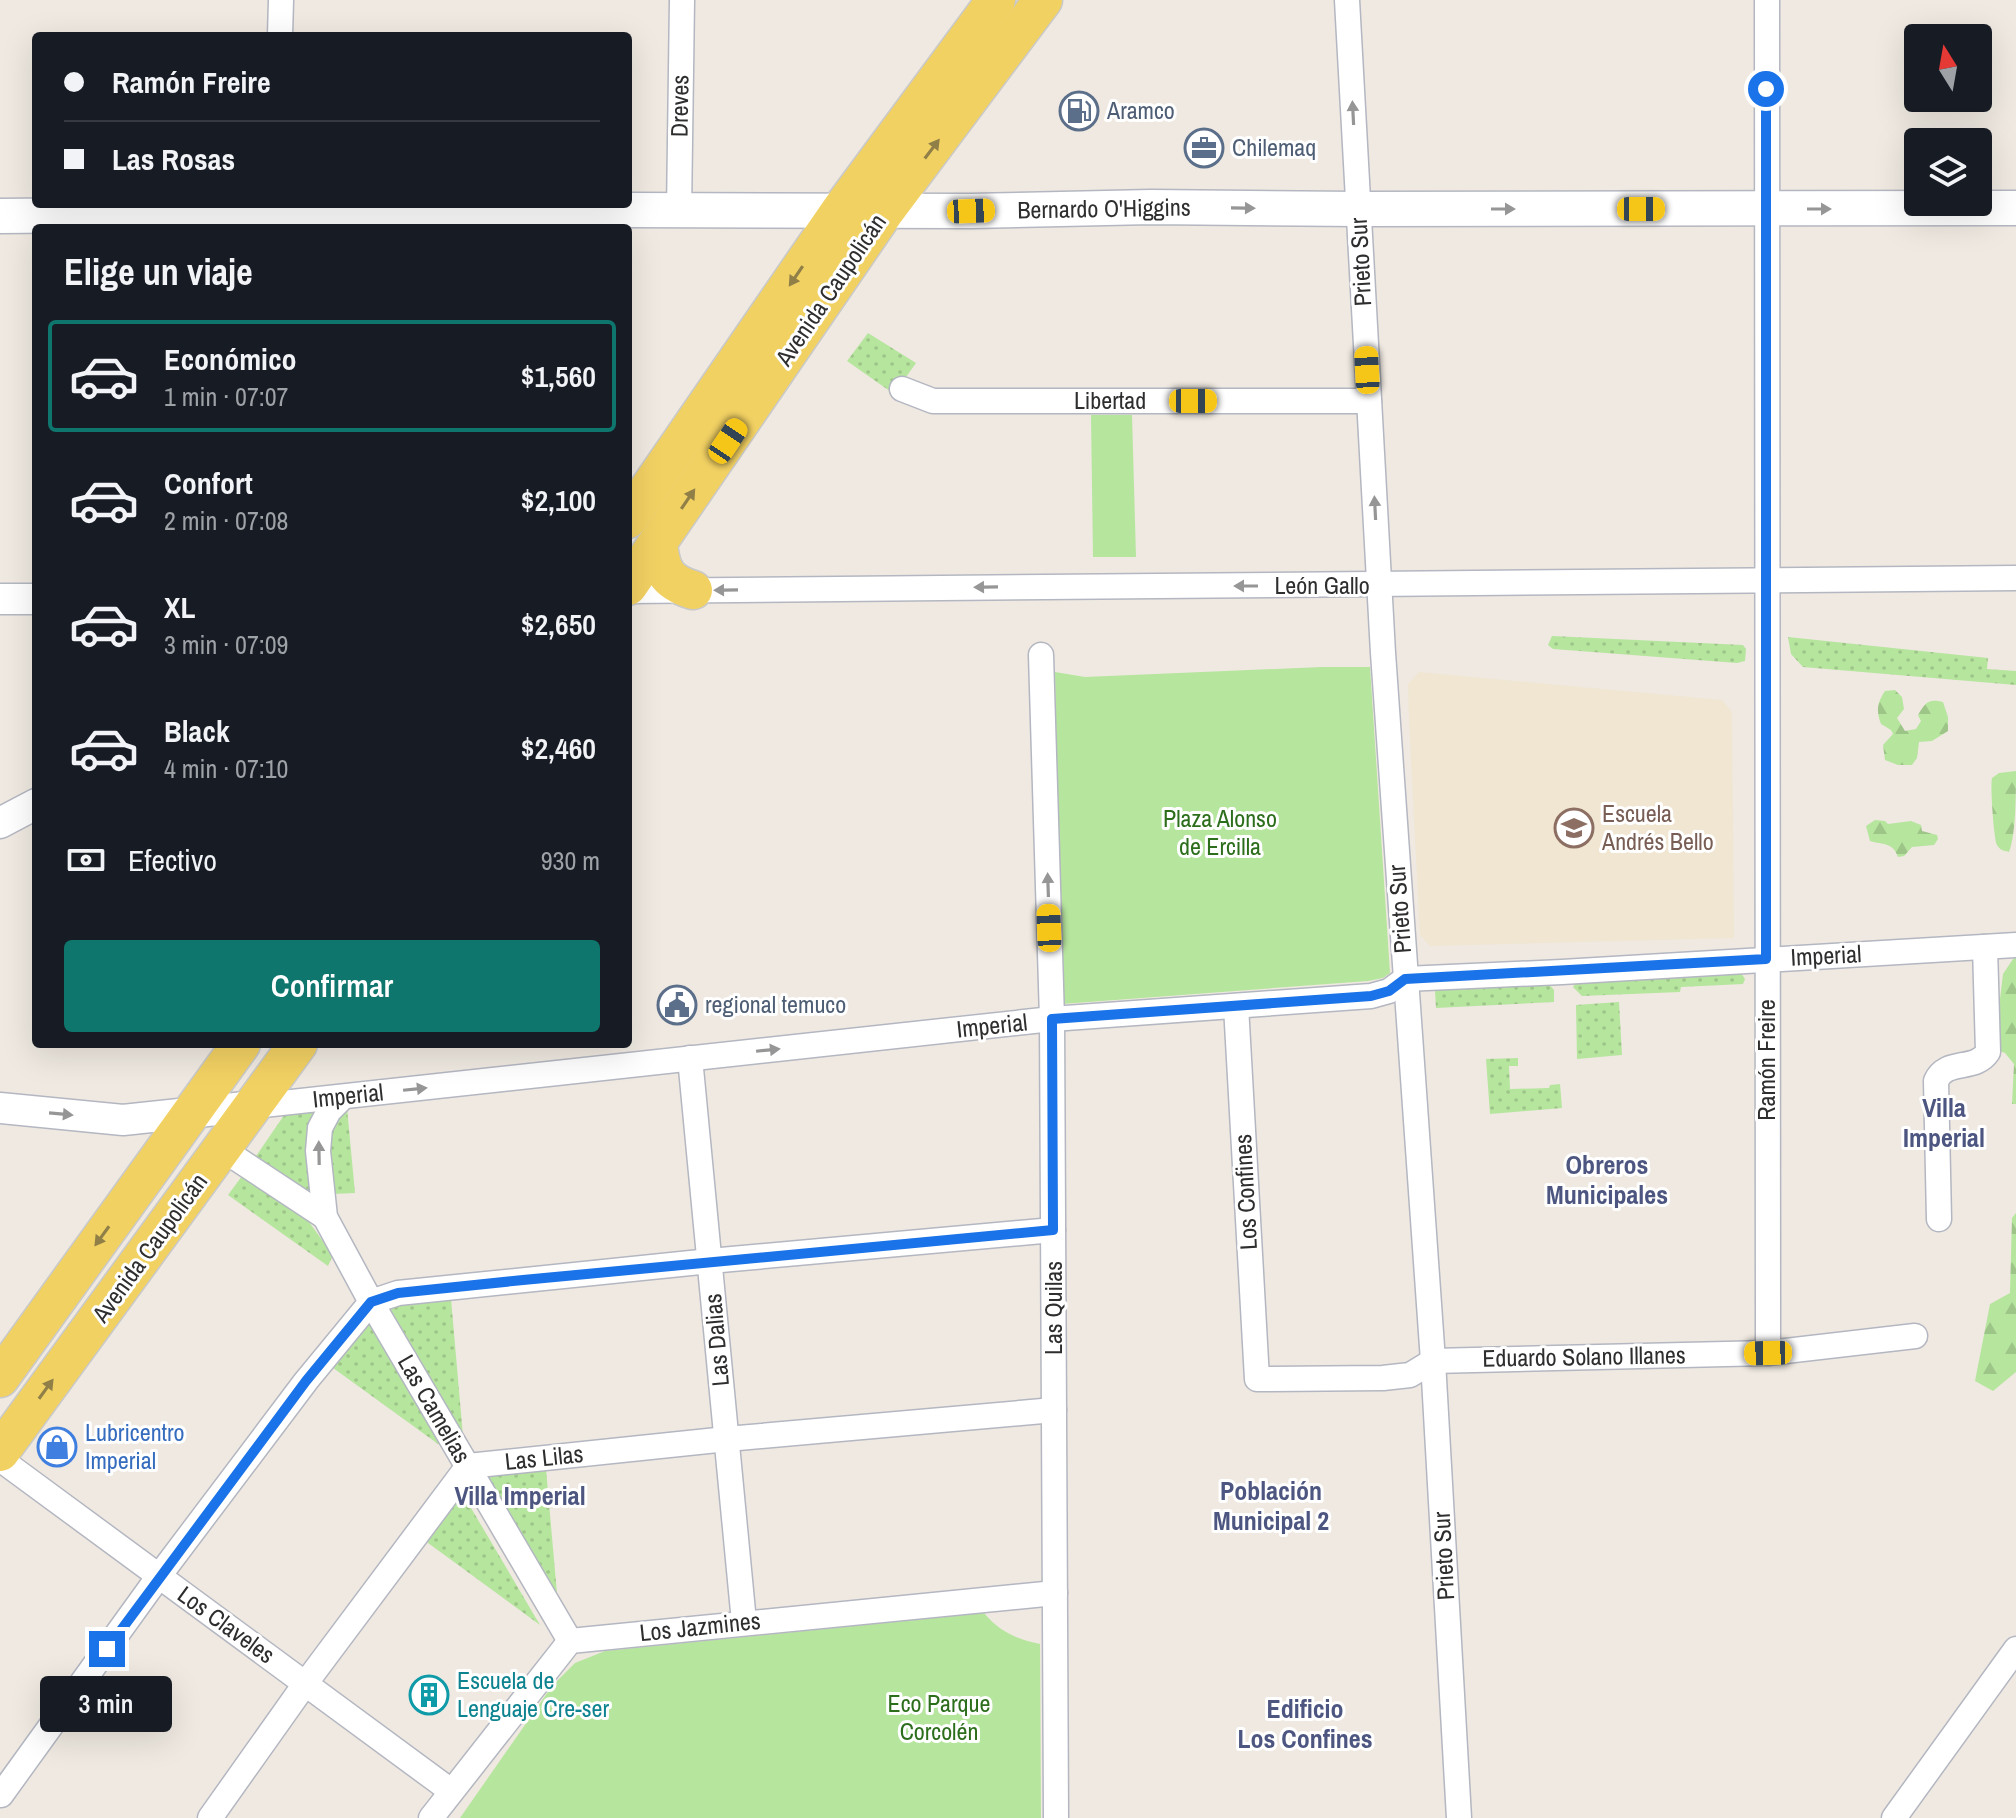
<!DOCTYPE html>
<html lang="es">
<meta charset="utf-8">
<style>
:root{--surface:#171b24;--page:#242831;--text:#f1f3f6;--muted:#9ea1a6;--line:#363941;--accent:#0f766e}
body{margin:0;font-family:"Archivo Narrow",sans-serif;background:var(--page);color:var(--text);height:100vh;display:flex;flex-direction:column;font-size:30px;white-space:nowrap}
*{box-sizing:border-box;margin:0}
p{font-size:26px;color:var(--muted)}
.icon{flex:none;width:44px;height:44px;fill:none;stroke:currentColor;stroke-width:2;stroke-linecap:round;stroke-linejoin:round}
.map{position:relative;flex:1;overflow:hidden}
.side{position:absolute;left:32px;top:224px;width:600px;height:824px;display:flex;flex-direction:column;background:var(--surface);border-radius:8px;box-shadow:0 8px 32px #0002}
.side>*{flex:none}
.top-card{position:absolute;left:32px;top:32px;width:600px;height:176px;border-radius:8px;box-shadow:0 8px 32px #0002;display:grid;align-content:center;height:176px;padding:0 32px;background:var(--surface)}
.needle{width:52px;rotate:349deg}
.tools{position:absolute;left:1904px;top:24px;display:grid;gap:16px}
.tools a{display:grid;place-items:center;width:88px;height:88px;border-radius:8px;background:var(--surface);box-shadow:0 8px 32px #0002;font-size:40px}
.end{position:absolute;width:36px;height:36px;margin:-18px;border:10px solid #1a73e8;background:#fff;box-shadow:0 0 0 4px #fff}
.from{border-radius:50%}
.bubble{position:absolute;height:56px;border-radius:8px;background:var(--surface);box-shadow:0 8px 32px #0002;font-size:26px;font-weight:600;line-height:56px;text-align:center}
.car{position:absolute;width:24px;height:48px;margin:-24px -12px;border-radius:10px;box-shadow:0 0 6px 2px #0007;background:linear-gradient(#f5c518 24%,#345 0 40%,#f5c518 0 76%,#345 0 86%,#f5c518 0)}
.top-card b{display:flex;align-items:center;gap:28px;height:76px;font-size:30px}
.top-card b+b{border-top:2px solid var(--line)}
.top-card i{width:20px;height:20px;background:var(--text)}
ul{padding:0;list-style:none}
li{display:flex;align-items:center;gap:24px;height:112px;margin:0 16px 12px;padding:0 16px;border:4px solid transparent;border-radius:8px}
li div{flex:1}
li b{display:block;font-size:30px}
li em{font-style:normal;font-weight:600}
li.on{border-color:var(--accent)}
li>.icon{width:72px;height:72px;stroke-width:1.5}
h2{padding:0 32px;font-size:36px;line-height:96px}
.pay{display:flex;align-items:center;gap:20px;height:88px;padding:0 32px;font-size:30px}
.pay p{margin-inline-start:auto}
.button{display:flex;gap:16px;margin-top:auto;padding:16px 32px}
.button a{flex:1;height:92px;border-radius:8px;background:var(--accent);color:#fff;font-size:32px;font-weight:600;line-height:92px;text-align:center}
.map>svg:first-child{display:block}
.education{fill:#f0e6d1}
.grass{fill:url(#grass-dots)}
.forest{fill:url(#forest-firs)}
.park{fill:#b6e59e}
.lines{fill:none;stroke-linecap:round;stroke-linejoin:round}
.minor-casing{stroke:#b4b7c1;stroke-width:27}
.tertiary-casing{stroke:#b4b7c1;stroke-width:33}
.secondary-casing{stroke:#b4b7c1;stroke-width:37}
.primary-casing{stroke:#c9c9c9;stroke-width:41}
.minor{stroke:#fff;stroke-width:24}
.tertiary{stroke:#fff;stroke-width:30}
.secondary{stroke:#fff;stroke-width:34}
.primary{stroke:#f2d163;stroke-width:38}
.oneway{fill:#969696}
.oneway2{fill:#908048}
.route{stroke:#1a73e8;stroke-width:10}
.labels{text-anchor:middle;stroke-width:6;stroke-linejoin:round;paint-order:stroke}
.street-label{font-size:24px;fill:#2e2e2e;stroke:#fff}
.service-label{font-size:24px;fill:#4e5e75;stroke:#fff;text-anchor:start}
.education-label{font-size:24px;fill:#785e54;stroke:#fff;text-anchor:start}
.park-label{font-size:24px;fill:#2c6e1b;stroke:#fff}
.shop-label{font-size:24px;fill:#366cbe;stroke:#fff;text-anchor:start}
.culture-label{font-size:24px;fill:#0d838f;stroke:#fff;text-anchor:start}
.neighbourhood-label{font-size:26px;font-weight:bold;fill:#4d5680;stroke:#fff}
</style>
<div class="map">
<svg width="2016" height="1818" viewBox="0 0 2016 1818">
<defs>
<pattern id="grass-dots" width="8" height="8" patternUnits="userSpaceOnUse" patternTransform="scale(2)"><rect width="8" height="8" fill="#b6e59e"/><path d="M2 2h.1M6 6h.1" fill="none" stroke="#9dc588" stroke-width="1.8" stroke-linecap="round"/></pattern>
<pattern id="forest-firs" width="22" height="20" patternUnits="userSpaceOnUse" patternTransform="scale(2)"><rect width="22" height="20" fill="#b6e59e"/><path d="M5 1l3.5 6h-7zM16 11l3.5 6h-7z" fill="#9dc588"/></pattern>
</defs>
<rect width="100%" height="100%" fill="#efe9e1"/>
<polygon class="education" points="1419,672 1722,700 1732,712 1734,938 1430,946 1420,935 1409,721 1408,684"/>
<g class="grass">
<polygon points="868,333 916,363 894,394 847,361"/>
<polygon points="1552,636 1743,645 1746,649 1745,661 1737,663 1553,649 1548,645"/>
<polygon points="1788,637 1988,658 1987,669 2016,671 2016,685 1803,667 1791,654"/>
<polygon points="1741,973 1745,979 1743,984 1681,987 1680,992 1582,996 1573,987 1577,981"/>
<polygon points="1546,981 1554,990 1554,1002 1436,1008 1435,991 1440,987"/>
<polygon points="1619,1002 1622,1055 1577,1059 1576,1005"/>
<polygon points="1518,1058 1518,1066 1509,1066 1510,1089 1549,1088 1550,1085 1560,1084 1562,1108 1490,1114 1486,1059"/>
<polygon points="322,1107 315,1201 254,1159 289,1108"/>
<polygon points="347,1108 355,1193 332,1194 325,1138 329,1128"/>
<polygon points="242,1176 309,1222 333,1255 328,1266 228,1195"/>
<polygon points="451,1299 463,1436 388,1305"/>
<polygon points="366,1315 445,1449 329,1365"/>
<polygon points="546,1469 558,1605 483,1475"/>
<polygon points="461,1491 540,1625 424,1540"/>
</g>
<g class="forest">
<path d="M1895,690L1902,697L1904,709L1897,718L1905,731L1916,729L1921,721L1918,715C1925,703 1928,698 1943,702L1948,717V731L1932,741L1919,742L1917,758L1912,765H1898L1885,760L1883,745L1893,734L1891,730L1881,724C1876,711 1877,703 1885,691Z"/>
<path d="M2016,771C2016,793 2016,835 2009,852C2002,850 2001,851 1997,845C1994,841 1990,785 1992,778L1999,773Z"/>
<path d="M1875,820L1885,821L1888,824L1911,821L1921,825L1922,831L1937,835L1938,839L1934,845L1912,847L1904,856L1898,857C1893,842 1883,845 1870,841L1866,826Z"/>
<polygon points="2016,958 2016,1104 2012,1104 2014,1064 2005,1053 1994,1049 2003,974 2013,959"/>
<polygon points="2016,1213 2016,1372 1993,1391 1975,1381 1990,1304 2010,1293 2012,1218"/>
</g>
<g class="park">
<polygon points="1091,415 1132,415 1136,557 1093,557"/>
<polygon points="1322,667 1370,667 1390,973 1383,978 1368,981 1062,1004 1055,672 1085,677"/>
<path d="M984,1613C1000,1632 1016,1639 1040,1644L1041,1818H460L552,1686L575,1663L605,1651Z"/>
</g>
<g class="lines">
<g class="minor-casing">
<g id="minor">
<polyline points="1347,0 1383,653 1433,1361 1459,1818"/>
<polyline points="1767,0 1768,1353"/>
<polyline points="280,36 281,0"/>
<polyline points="679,211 682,0"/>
<polyline points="902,389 933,401 1369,401"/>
<polyline points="628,591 2016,578"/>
<polyline points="1041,655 1052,1019 1056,1818"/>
<polyline points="1236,1006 1257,1379 1383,1378 1410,1375 1433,1361 1768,1353 1915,1336"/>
<polyline points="690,1058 744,1622"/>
<polyline points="343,1097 329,1111 320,1128 318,1151 325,1217 371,1302 570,1641"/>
<polyline points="254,1106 1052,1019 1371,996 1389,991 1405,979 1562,972 2016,945"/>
<polyline points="222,1149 325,1217"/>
<path d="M1939,1219L1936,1081C1946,1058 1975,1072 1988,1052L1985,947"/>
<polyline points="0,1459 451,1791"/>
<polyline points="1,1795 159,1576 306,1381 371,1302 398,1293 710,1261 1053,1230"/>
<polyline points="210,1818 305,1684 468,1466 727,1439 1054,1410"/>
<polyline points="431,1818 570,1641 1055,1593"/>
<polyline points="1894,1818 2016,1649"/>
</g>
</g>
<g class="tertiary-casing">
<g id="tertiary">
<polyline points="0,599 36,599"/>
<polyline points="0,823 36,804"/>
<polyline points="0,1108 123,1120 254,1106"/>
</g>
</g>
<g class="secondary-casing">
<polyline id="secondary" points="0,216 630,210 971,211 1151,207 1359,209 2016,208"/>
</g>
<g class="primary-casing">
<g id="primary">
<polyline points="628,519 840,211 996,0"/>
<path d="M658,544C661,570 666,582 693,590"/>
<polyline points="628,586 885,211 1043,0"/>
<polyline points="0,1378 241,1044"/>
<polyline points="0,1452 298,1044"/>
</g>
</g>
<use href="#minor" class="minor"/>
<use href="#tertiary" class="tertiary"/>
<use href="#secondary" class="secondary"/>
<use href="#primary" class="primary"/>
</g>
<defs><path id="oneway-solid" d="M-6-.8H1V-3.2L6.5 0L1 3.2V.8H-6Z" transform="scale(2)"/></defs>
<g class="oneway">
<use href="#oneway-solid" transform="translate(1353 113) rotate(-93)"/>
<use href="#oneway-solid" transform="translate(1243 208) rotate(1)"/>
<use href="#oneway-solid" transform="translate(1503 209)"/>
<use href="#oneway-solid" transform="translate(1819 209)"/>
<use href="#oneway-solid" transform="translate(1375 508) rotate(-93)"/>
<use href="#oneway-solid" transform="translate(1246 586) rotate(180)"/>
<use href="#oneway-solid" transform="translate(986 587) rotate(179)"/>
<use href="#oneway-solid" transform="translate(726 590) rotate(179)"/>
<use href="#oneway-solid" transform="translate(1048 885) rotate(-92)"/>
<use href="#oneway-solid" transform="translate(768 1050) rotate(-6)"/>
<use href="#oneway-solid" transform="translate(415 1089) rotate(-6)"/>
<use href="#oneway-solid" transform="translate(61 1114) rotate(5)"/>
<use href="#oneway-solid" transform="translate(319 1153) rotate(-91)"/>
</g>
<g class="oneway2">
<use href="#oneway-solid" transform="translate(932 149) rotate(-53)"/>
<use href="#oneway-solid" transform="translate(796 276) rotate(124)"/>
<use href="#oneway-solid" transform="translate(688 499) rotate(-56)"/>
<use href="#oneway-solid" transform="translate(102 1236) rotate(126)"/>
<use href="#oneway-solid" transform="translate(46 1389) rotate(-54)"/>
</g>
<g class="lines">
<polyline class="route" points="107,1649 306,1381 371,1302 398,1293 523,1280 1053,1230 1052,1019 1371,996 1389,991 1405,979 1766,959 1766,89"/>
</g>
<defs>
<g id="fuel-ring" transform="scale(2)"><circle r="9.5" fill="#fff" stroke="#5c6f8a" stroke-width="1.5"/><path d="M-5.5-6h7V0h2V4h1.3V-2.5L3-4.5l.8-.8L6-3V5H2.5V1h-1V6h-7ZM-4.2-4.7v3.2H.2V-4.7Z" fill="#5c6f8a"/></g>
<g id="office-ring" transform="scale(2)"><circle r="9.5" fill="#fff" stroke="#5c6f8a" stroke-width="1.5"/><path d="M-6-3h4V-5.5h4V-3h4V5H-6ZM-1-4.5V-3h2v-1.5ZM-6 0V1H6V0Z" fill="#5c6f8a"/></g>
<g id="school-ring" transform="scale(2)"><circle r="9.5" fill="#fff" stroke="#8d6e63" stroke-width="1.5"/><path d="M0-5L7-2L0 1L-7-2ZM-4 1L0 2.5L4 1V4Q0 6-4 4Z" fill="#8d6e63"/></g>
<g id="civic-ring" transform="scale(2)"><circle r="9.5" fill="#fff" stroke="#5c6f8a" stroke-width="1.5"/><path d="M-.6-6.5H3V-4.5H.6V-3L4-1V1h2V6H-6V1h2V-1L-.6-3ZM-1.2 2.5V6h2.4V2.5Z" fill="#5c6f8a"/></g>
<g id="shop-ring" transform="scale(2)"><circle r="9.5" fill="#fff" stroke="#3f7fe0" stroke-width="1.5"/><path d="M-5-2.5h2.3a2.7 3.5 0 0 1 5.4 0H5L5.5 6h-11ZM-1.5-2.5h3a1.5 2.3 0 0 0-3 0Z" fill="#3f7fe0"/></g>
<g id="building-ring" transform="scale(2)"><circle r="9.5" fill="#fff" stroke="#0f9aa8" stroke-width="1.5"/><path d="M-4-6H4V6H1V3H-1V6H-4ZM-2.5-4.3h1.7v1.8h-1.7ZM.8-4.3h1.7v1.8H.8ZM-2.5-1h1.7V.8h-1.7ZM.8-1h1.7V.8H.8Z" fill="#0f9aa8"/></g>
</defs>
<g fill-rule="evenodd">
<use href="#fuel-ring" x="1079" y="111"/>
<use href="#office-ring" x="1204" y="148"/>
<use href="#school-ring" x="1574" y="828"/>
<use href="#civic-ring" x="677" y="1005"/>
<use href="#shop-ring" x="57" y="1447"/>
<use href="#building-ring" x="429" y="1695"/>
</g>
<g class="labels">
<g class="street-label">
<text transform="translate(680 106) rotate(-89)" y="8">Dreves</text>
<text transform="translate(1104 209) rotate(-1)" y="8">Bernardo O'Higgins</text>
<text transform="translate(1361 262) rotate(-93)" y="8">Prieto Sur</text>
<text transform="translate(831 290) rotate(-56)" y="8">Avenida Caupolicán</text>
<text x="1110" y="409">Libertad</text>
<text x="1322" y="594">León Gallo</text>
<text transform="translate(1400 909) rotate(-94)" y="8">Prieto Sur</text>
<text transform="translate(1826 956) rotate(-3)" y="8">Imperial</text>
<text transform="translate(992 1026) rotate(-6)" y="8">Imperial</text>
<text transform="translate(1767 1060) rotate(-90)" y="8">Ramón Freire</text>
<text transform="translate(348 1096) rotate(-6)" y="8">Imperial</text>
<text transform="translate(1246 1192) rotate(-93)" y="8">Los Confines</text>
<text transform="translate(150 1248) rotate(-54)" y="8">Avenida Caupolicán</text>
<text transform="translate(1054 1308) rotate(-90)" y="8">Las Quilas</text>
<text transform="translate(717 1340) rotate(-95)" y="8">Las Dalias</text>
<text transform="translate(1584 1357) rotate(-1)" y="8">Eduardo Solano Illanes</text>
<text transform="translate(434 1409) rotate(60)" y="8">Las Camelias</text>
<text transform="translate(544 1458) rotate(-6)" y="8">Las Lilas</text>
<text transform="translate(1444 1556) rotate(-93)" y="8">Prieto Sur</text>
<text transform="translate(226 1625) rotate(36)" y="8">Los Claveles</text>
<text transform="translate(700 1627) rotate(-6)" y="8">Los Jazmines</text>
</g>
<g class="service-label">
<text x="1107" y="119">Aramco</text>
<text x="1232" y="156">Chilemaq</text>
<text x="705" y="1013">regional temuco</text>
</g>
<g class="education-label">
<text x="1602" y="822">Escuela<tspan x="1602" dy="28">Andrés Bello</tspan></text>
</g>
<g class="park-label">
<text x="1220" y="827">Plaza Alonso<tspan x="1220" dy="28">de Ercilla</tspan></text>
<text x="939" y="1712">Eco Parque<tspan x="939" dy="28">Corcolén</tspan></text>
</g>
<g class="shop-label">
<text x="85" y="1441">Lubricentro<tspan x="85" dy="28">Imperial</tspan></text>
</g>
<g class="culture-label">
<text x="457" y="1689">Escuela de<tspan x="457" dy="28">Lenguaje Cre-ser</tspan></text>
</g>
<g class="neighbourhood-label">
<text x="1944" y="1117">Villa<tspan x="1944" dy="30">Imperial</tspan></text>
<text x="1607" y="1174">Obreros<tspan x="1607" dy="30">Municipales</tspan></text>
<text x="1271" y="1500">Población<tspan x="1271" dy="30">Municipal 2</tspan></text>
<text x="520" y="1505">Villa Imperial</text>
<text x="1305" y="1718">Edificio<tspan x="1305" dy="30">Los Confines</tspan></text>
</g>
</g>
</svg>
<div class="tools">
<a><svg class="needle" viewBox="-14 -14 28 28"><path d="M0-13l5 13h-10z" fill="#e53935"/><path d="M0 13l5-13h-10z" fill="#9ea1a6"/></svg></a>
<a><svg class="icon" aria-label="layers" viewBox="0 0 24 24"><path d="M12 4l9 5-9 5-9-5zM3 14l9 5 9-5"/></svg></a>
</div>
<i class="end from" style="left:1766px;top:89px"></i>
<i class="end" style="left:107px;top:1649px"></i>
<div class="bubble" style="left:40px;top:1676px;width:132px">3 min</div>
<i class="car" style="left:1641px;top:209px;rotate:90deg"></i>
<i class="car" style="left:971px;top:211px;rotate:88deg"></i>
<i class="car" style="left:1367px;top:370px;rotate:357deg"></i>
<i class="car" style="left:1193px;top:401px;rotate:90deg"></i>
<i class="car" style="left:728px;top:441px;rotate:34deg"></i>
<i class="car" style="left:1049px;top:928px;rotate:358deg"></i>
<i class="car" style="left:1768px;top:1353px;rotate:269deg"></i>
<div class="top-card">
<b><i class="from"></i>Ramón Freire</b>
<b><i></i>Las Rosas</b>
</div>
<section class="side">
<h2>Elige un viaje</h2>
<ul>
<li class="on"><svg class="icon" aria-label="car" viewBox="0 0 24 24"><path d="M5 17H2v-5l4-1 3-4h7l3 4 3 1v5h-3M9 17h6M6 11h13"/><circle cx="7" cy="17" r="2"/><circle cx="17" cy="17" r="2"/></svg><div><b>Económico</b><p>1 min · 07:07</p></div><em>$1,560</em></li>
<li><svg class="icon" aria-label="car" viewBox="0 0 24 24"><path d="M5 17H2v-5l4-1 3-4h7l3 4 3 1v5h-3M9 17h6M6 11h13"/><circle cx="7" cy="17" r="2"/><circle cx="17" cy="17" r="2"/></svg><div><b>Confort</b><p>2 min · 07:08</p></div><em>$2,100</em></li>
<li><svg class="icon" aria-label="car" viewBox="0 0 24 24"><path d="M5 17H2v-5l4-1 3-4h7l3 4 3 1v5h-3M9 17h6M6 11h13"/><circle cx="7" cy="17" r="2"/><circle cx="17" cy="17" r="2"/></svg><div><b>XL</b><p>3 min · 07:09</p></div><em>$2,650</em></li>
<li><svg class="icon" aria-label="car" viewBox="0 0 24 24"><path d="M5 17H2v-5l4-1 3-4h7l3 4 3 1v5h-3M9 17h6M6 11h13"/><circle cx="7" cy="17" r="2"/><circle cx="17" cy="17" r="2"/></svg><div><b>Black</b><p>4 min · 07:10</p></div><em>$2,460</em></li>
</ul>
<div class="pay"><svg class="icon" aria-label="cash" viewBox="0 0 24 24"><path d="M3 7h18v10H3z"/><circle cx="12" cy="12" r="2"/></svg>Efectivo<p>930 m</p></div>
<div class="button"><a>Confirmar</a></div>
</section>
</div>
